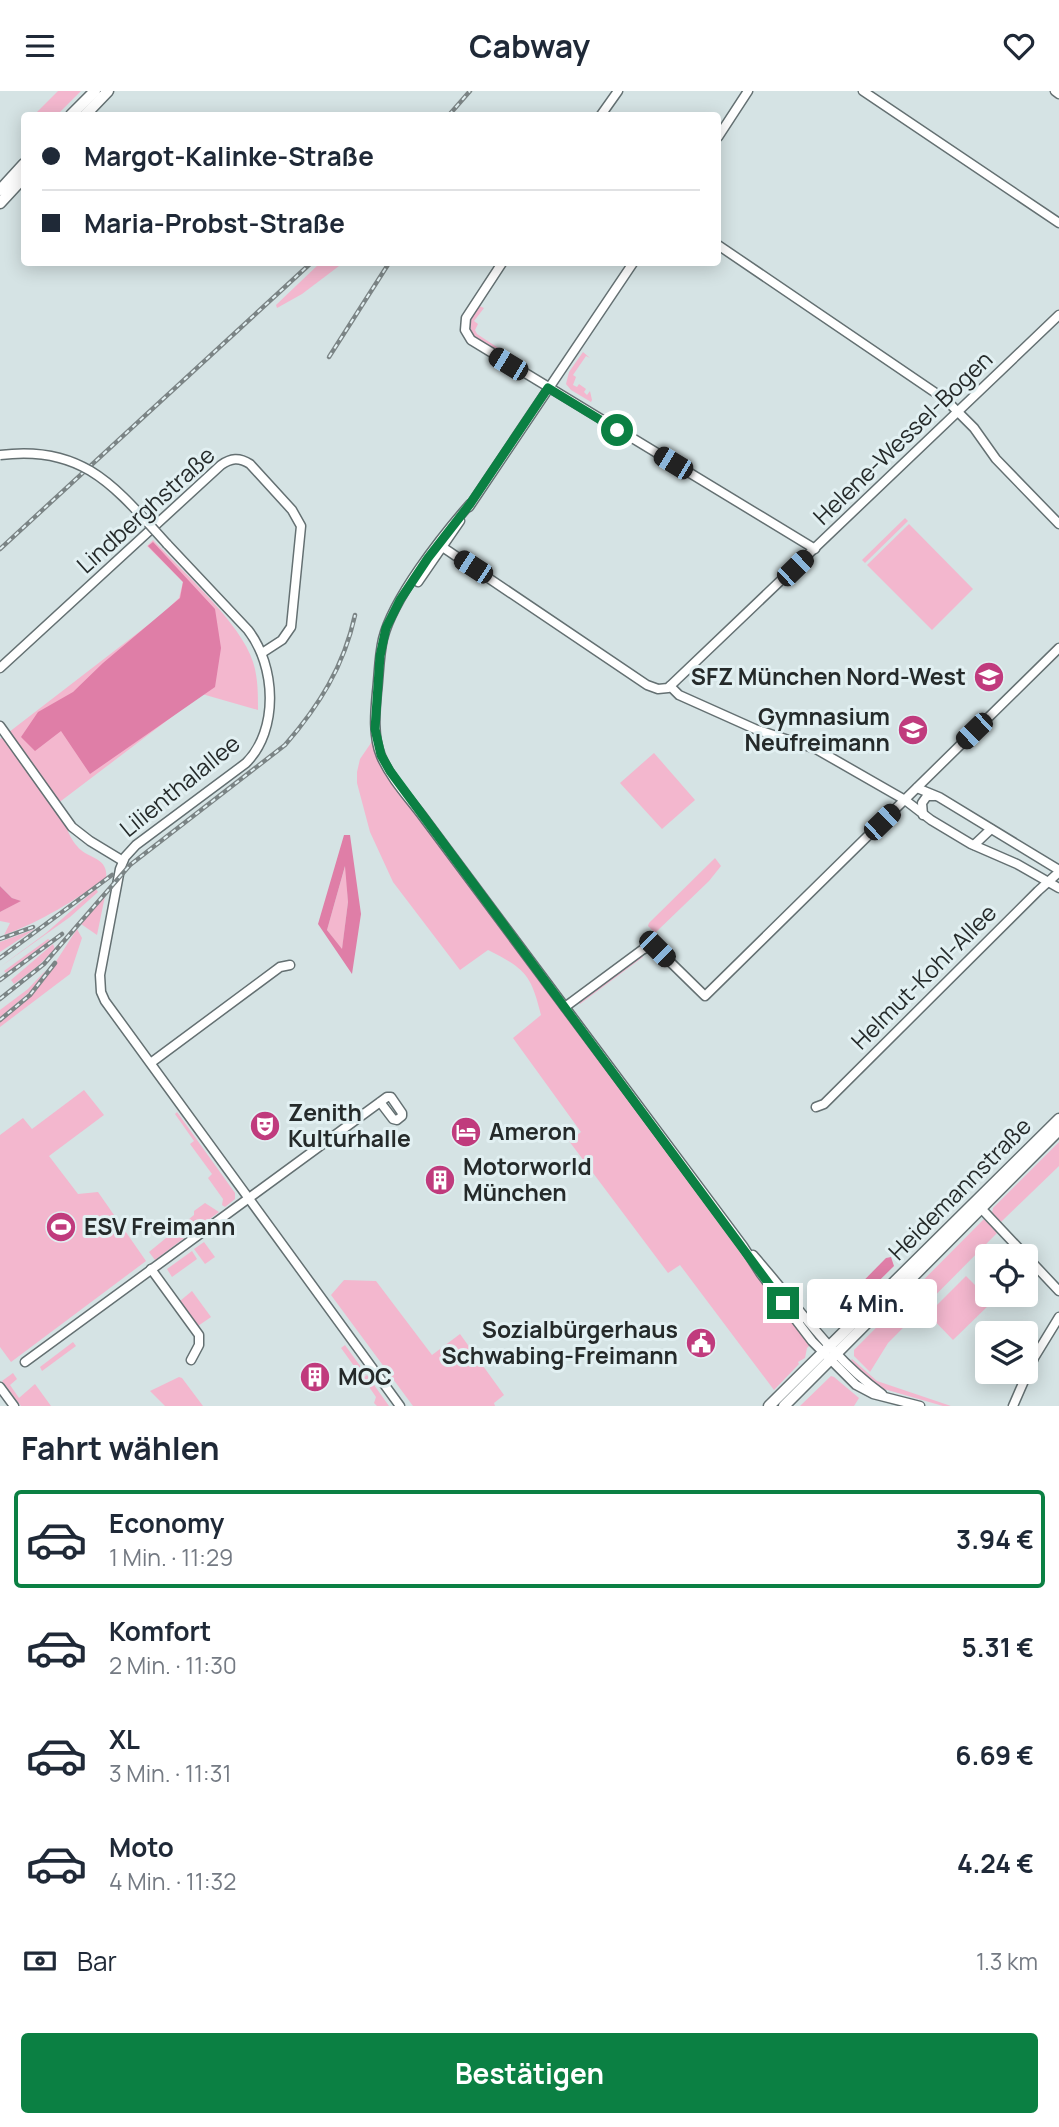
<!DOCTYPE html>
<html lang="de">
<meta charset="utf-8">
<style>
:root{--surface:#fff;--page:#f6f6f7;--text:#1f2937;--muted:#747a83;--line:#e0e1e3;--accent:#0b8043}
body{margin:0;font-family:Manrope,sans-serif;background:var(--page);color:var(--text);height:100vh;display:flex;flex-direction:column;font-size:26px;white-space:nowrap}
*{box-sizing:border-box;margin:0}
p{font-size:23px;color:var(--muted)}
.icon{flex:none;width:38px;height:38px;fill:none;stroke:currentColor;stroke-width:2;stroke-linecap:round;stroke-linejoin:round}
.map{position:relative;height:1315px;overflow:hidden}
.sheet{display:flex;flex-direction:column;background:var(--surface);flex:1}
.sheet>*{flex:none}
.guide{position:absolute;left:21px;top:21px;width:700px;height:154px;border-radius:7px;box-shadow:0 4px 18px #0003;display:grid;align-content:center;height:154px;padding:0 21px;background:var(--surface)}
.buttons{position:absolute;left:975px;top:1153px;display:grid;gap:14px}
.buttons a{display:grid;place-items:center;width:63px;height:63px;border-radius:7px;background:var(--surface);box-shadow:0 4px 18px #0003;font-size:35px}
.end{position:absolute;width:32px;height:32px;margin:-16px;border:9px solid #0b8043;background:#fff;box-shadow:0 0 0 4px #fff}
.from{border-radius:50%}
.bubble{position:absolute;height:49px;border-radius:7px;background:var(--surface);box-shadow:0 4px 18px #0003;font-size:23px;font-weight:700;line-height:49px;text-align:center}
.car{position:absolute;width:21px;height:42px;margin:-21px -10px;border-radius:9px;box-shadow:0 0 5px 2px #0007;background:linear-gradient(#222 24%,#8ab4d8 0 40%,#222 0 76%,#8ab4d8 0 86%,#222 0)}
.guide b{display:flex;align-items:center;gap:24px;height:66px;font-size:26px}
.guide b+b{border-top:2px solid var(--line)}
.guide i{width:18px;height:18px;background:var(--text)}
ul{padding:0;list-style:none}
li{display:flex;align-items:center;gap:21px;height:98px;margin:0 14px 10px;padding:0 7px;border:4px solid transparent;border-radius:7px}
li div{flex:1}
li b{display:block;font-size:26px}
li em{font-style:normal;font-weight:700}
li.current{border-color:var(--accent)}
li>.icon{width:63px;height:63px;stroke-width:1.5}
h2{padding:0 21px;font-size:32px;line-height:84px}
.pay{display:flex;align-items:center;gap:18px;height:77px;padding:0 21px;font-size:26px}
.pay p{margin-inline-start:auto}
.cta{display:flex;gap:14px;margin-top:auto;padding:14px 21px}
.cta a{flex:1;height:80px;border-radius:7px;background:var(--accent);color:#fff;font-size:28px;font-weight:700;line-height:80px;text-align:center}
header{display:flex;justify-content:space-between;align-items:center;height:91px;padding:0 21px;background:var(--surface);font-size:32px;font-weight:700}
.map>svg:first-child{display:block}
.green{fill:#f3b7ce}
.forest{fill:#df7ea7;fill-rule:evenodd}
.lines{fill:none;stroke-linecap:round;stroke-linejoin:round}
.minor-casing{stroke:#647072;stroke-width:11}
.major-casing{stroke:#647072;stroke-width:13}
.minor{stroke:#fff;stroke-width:8}
.major{stroke:#fff;stroke-width:10}
.rail-casing{stroke:#7b8485;stroke-width:4.5}
.rail{stroke:#e2f0f2;stroke-width:2;stroke-dasharray:5;stroke-linecap:butt}
.minor-bridge-casing{stroke:#647072;stroke-width:11;stroke-linecap:butt}
.minor-bridge{stroke:#fff;stroke-width:8}
.route{stroke:#0b8043;stroke-width:9}
.labels{text-anchor:middle;stroke-width:6;stroke-linejoin:round;paint-order:stroke}
.street-label{font-size:23px;fill:#252a2a;stroke:#e2f0f2}
.poi-label{font-size:23px;font-weight:bold;fill:#252a2a;stroke:#e2f0f2;text-anchor:start}
</style>
<header><svg class="icon" aria-label="menu" viewBox="0 0 24 24"><path d="M4 6h16M4 12h16M4 18h16"/></svg>Cabway<svg class="icon" aria-label="heart" viewBox="0 0 24 24"><path d="M12 20l-8-8c-3-5 5-10 8-4 3-6 11-1 8 4z"/></svg></header>
<div class="map">
<svg width="1059" height="1315" viewBox="0 0 1059 1315">
<rect width="100%" height="100%" fill="#d5e3e4"/>
<g class="green">
<polygon points="58,0 81,0 57,24 34,24"/>
<polygon points="320,172 343,172 302,203 277,217 276,214"/>
<path d="M477,214L484,217L474,230L478,233L475,239L477,243L509,264L506,269C482,254 458,245 477,214Z"/>
<polygon points="583,261 590,267 586,265 573,284 576,286 573,294 577,296 579,293 586,298 584,301 587,304 590,300 592,309 591,311 571,299 566,293 569,281"/>
<polygon points="905,427 908,430 865,472 862,469"/>
<polygon points="909,433 973,498 932,539 867,474"/>
<path d="M153,449C182,480 241,532 253,571C258,586 258,603 258,619L202,603L57,713C61,723 69,747 77,755C87,768 109,766 106,787C72,811 44,829 4,844L10,832L0,830V821L20,810L12,807L0,795V648L161,524L179,507L183,491L147,455Z"/>
<path d="M373,649L377,665L393,691L810,1254L807,1257L805,1267L798,1271L799,1273L774,1299L680,1174L668,1182L569,1050L581,1041L513,947L541,924C531,884 526,878 488,859L460,879L393,791L370,741L357,692V681L360,668Z"/>
<polygon points="654,662 695,709 662,738 620,692"/>
<polygon points="715,767 721,775 709,790 655,842 648,835 649,832"/>
<polygon points="346,772 348,811 342,859 327,839"/>
<polygon points="96,798 98,801 70,826 0,876 46,842"/>
<polygon points="103,805 105,805 97,844 81,833"/>
<polygon points="35,838 0,861 0,851"/>
<polygon points="77,838 82,847 70,883 0,936 0,919 28,898 46,879 36,895 1,926 3,928 29,907 42,892"/>
<polygon points="48,848 51,850 6,882 4,880"/>
<polygon points="53,853 55,858 38,875 14,893 11,889"/>
<polygon points="641,863 643,866 580,913 577,910"/>
<polygon points="84,999 104,1024 49,1065 78,1103 98,1101 146,1170 11,1271 0,1256 0,1044 23,1027 32,1038"/>
<polygon points="177,1021 235,1102 235,1108 225,1116 222,1114 223,1108 208,1087 212,1083 190,1053 194,1050 175,1023"/>
<polygon points="1059,1051 1059,1075 1001,1131 992,1122 993,1117"/>
<polygon points="205,1112 219,1121 155,1169 149,1161 194,1124 194,1120"/>
<polygon points="984,1128 997,1142 888,1252 870,1281 854,1265 854,1259"/>
<polygon points="204,1151 215,1166 205,1173 194,1158"/>
<polygon points="192,1160 197,1168 172,1186 167,1178"/>
<polygon points="966,1185 992,1211 953,1249 928,1223"/>
<polygon points="344,1189 376,1190 432,1264 460,1243 504,1304 494,1312 495,1315 413,1315 331,1204"/>
<polygon points="192,1200 211,1226 198,1235 180,1210"/>
<polygon points="73,1251 76,1255 42,1280 40,1276"/>
<polygon points="345,1254 366,1283 362,1286 341,1257"/>
<polygon points="852,1268 877,1290 951,1315 943,1315 884,1298 870,1290 851,1269"/>
<polygon points="13,1282 17,1288 10,1294 19,1307 35,1293 51,1315 21,1315 2,1290"/>
<polygon points="367,1284 389,1315 377,1315 374,1312 376,1306 363,1287"/>
<polygon points="831,1285 834,1286 859,1307 854,1315 800,1315"/>
<polygon points="179,1286 182,1287 203,1315 165,1315 150,1300"/>
</g>
<g class="forest">
<polygon points="153,451 215,518 221,557 215,596 90,683 61,640 35,660 21,646 38,621 73,601 103,572 180,507 183,491 148,455"/>
<path d="M344,744H350L361,823L352,883L318,833ZM345,775L348,811L342,858L327,839Z"/>
<polygon points="0,795 12,807 21,810 0,821"/>
<polygon points="891,1166 894,1175 831,1237 823,1236 821,1233 886,1167"/>
</g>
<g class="lines">
<g class="minor-casing">
<g id="minor">
<polyline points="863,0 1059,132"/>
<polyline points="1055,0 1059,3"/>
<polyline points="601,24 618,0"/>
<polyline points="718,46 748,0"/>
<polyline points="718,154 946,309 974,337 996,368 1059,433"/>
<polyline points="502,172 466,227 465,239 471,249 815,458"/>
<path d="M470,413C442,445 393,507 383,548C379,565 379,584 377,601C375,622 373,645 381,665C391,688 410,708 424,727L743,1155L761,1183L812,1250L856,1294L873,1303L920,1315"/>
<polyline points="469,416 633,172"/>
<path d="M167,453L248,539C276,575 279,639 246,672L136,754L125,766L120,778L100,884L101,901L105,910L400,1315"/>
<polyline points="438,453 647,594 658,598 668,597 1059,224"/>
<polyline points="418,491 460,430"/>
<path d="M0,577L221,374C231,367 239,366 250,373L292,419L301,435L291,536L282,549L262,562"/>
<polyline points="670,595 679,604 755,638 816,658 905,709 931,729 971,753 1017,773 1059,797"/>
<polyline points="0,635 72,736 90,750 123,770"/>
<polyline points="917,697 939,706 1059,779"/>
<polyline points="923,724 922,712 927,705 934,705"/>
<polyline points="974,754 991,738"/>
<polyline points="565,916 642,859 650,855 657,858 705,905 1059,557"/>
<polyline points="152,971 280,876 290,874"/>
<polyline points="816,1016 824,1013 1038,800 1059,781"/>
<polyline points="977,1113 1059,1200"/>
<path d="M753,1164C795,1211 830,1266 882,1303"/>
<polyline points="151,1178 199,1244 199,1254 191,1269"/>
<polyline points="25,1271 387,1006 391,1006 402,1022 402,1025 397,1029 393,1028 380,1011"/>
<polyline points="0,1296 14,1315"/>
<polyline points="1013,1315 1034,1267 1059,1226"/>
</g>
</g>
<g class="major-casing">
<g id="major">
<polyline points="71,24 95,0"/>
<polyline points="85,24 108,0"/>
<polyline points="0,99 24,73"/>
<polyline points="0,112 24,86"/>
<polyline points="769,1315 1059,1028"/>
<polyline points="784,1315 1059,1039"/>
</g>
</g>
<use href="#minor" class="minor"/>
<use href="#major" class="major"/>
<g class="rail-casing">
<g id="rail">
<polyline points="449,24 470,0"/>
<polyline points="329,266 389,172"/>
<polyline points="0,458 311,172"/>
<polyline points="0,848 33,836"/>
<polyline points="0,867 112,784"/>
<polyline points="0,889 62,843"/>
<path d="M0,908L44,873L130,774L285,654C319,615 344,575 355,524"/>
<polyline points="0,929 30,904 55,872"/>
</g>
</g>
<use href="#rail" class="rail"/>
<g class="minor-bridge-casing">
<path id="minor-bridge" d="M0,364C84,353 116,397 167,453"/>
</g>
<use href="#minor-bridge" class="minor-bridge"/>
</g>
<g class="lines">
<polyline class="route" points="617,339 548,297 470,413 428,467 400,509 386,537 380,565 375,638 381,664 390,680 783,1212"/>
</g>
<defs>
<g id="school-disc" transform="scale(1.575)"><circle r="9.5" fill="#c03b7d" stroke="#e2f0f2"/><path d="M0-5L7-2L0 1L-7-2ZM-4 1L0 2.5L4 1V4Q0 6-4 4Z" fill="#fff"/></g>
<g id="theatre-disc" transform="scale(1.575)"><circle r="9.5" fill="#c03b7d" stroke="#e2f0f2"/><path d="M-5-5.5Q0-4 5-5.5V0Q5 5 0 6Q-5 5-5 0ZM-3.3-2.5H-1v1.5H-3.3ZM1-2.5H3.3v1.5H1ZM-2.8 1Q0 5.5 2.8 1Z" fill="#fff"/></g>
<g id="hotel-disc" transform="scale(1.575)"><circle r="9.5" fill="#c03b7d" stroke="#e2f0f2"/><path d="M-6-4.5h1.5V1H6V5H4.5V3h-9V5H-6ZM-4 0a1.8 1.8 0 1 1 3.6 0ZM.5 0V-2.5h3Q6-2.5 6 0Z" fill="#fff"/></g>
<g id="building-disc" transform="scale(1.575)"><circle r="9.5" fill="#c03b7d" stroke="#e2f0f2"/><path d="M-4-6H4V6H1V3H-1V6H-4ZM-2.5-4.3h1.7v1.8h-1.7ZM.8-4.3h1.7v1.8H.8ZM-2.5-1h1.7V.8h-1.7ZM.8-1h1.7V.8H.8Z" fill="#fff"/></g>
<g id="stadium-disc" transform="scale(1.575)"><circle r="9.5" fill="#c03b7d" stroke="#e2f0f2"/><path d="M0-5a6.5 5 0 1 0 0 10a6.5 5 0 1 0 0-10ZM-3.5-1.8h7v3.6h-7Z" fill="#fff"/></g>
<g id="civic-disc" transform="scale(1.575)"><circle r="9.5" fill="#c03b7d" stroke="#e2f0f2"/><path d="M-.6-6.5H3V-4.5H.6V-3L4-1V1h2V6H-6V1h2V-1L-.6-3ZM-1.2 2.5V6h2.4V2.5Z" fill="#fff"/></g>
</defs>
<g fill-rule="evenodd">
<use href="#school-disc" x="989" y="586"/>
<use href="#school-disc" x="913" y="639"/>
<use href="#theatre-disc" x="265" y="1035"/>
<use href="#hotel-disc" x="466" y="1041"/>
<use href="#building-disc" x="440" y="1089"/>
<use href="#stadium-disc" x="61" y="1136"/>
<use href="#civic-disc" x="701" y="1252"/>
<use href="#building-disc" x="315" y="1286"/>
</g>
<g class="labels">
<g class="street-label">
<text transform="translate(903 347) rotate(-44)" y="8">Helene-Wessel-Bogen</text>
<text transform="translate(146 419) rotate(-42)" y="8">Lindberghstraße</text>
<text transform="translate(180 695) rotate(-39)" y="8">Lilienthalallee</text>
<text transform="translate(924 886) rotate(-45)" y="8">Helmut-Kohl-Allee</text>
<text transform="translate(960 1098) rotate(-45)" y="8">Heidemannstraße</text>
</g>
<g class="poi-label">
<text x="966" y="594" text-anchor="end">SFZ München Nord-West</text>
<text x="890" y="634" text-anchor="end">Gymnasium<tspan x="890" dy="26">Neufreimann</tspan></text>
<text x="288" y="1030">Zenith<tspan x="288" dy="26">Kulturhalle</tspan></text>
<text x="489" y="1049">Ameron</text>
<text x="463" y="1084">Motorworld<tspan x="463" dy="26">München</tspan></text>
<text x="84" y="1144">ESV Freimann</text>
<text x="678" y="1247" text-anchor="end">Sozialbürgerhaus<tspan x="678" dy="26">Schwabing-Freimann</tspan></text>
<text x="338" y="1294">MOC</text>
</g>
</g>
</svg>
<div class="buttons">
<a><svg class="icon" aria-label="locate" viewBox="0 0 24 24"><circle cx="12" cy="12" r="6"/><path d="M12 2v4M12 18v4M2 12h4M18 12h4"/></svg></a>
<a><svg class="icon" aria-label="layers" viewBox="0 0 24 24"><path d="M12 4l9 5-9 5-9-5zM3 14l9 5 9-5"/></svg></a>
</div>
<i class="end from" style="left:617px;top:339px"></i>
<i class="end" style="left:783px;top:1212px"></i>
<div class="bubble" style="left:807px;top:1188px;width:130px">4 Min.</div>
<i class="car" style="left:508px;top:273px;rotate:301deg"></i>
<i class="car" style="left:673px;top:372px;rotate:301deg"></i>
<i class="car" style="left:473px;top:476px;rotate:303deg"></i>
<i class="car" style="left:795px;top:477px;rotate:46deg"></i>
<i class="car" style="left:974px;top:640px;rotate:226deg"></i>
<i class="car" style="left:882px;top:731px;rotate:46deg"></i>
<i class="car" style="left:657px;top:858px;rotate:135deg"></i>
<div class="guide">
<b><i class="from"></i>Margot-Kalinke-Straße</b>
<b><i></i>Maria-Probst-Straße</b>
</div>
</div>
<section class="sheet">
<h2>Fahrt wählen</h2>
<ul>
<li class="current"><svg class="icon" aria-label="car" viewBox="0 0 24 24"><path d="M5 17H2v-5l4-1 3-4h7l3 4 3 1v5h-3M9 17h6M6 11h13"/><circle cx="7" cy="17" r="2"/><circle cx="17" cy="17" r="2"/></svg><div><b>Economy</b><p>1 Min. · 11:29</p></div><em>3.94 €</em></li>
<li><svg class="icon" aria-label="car" viewBox="0 0 24 24"><path d="M5 17H2v-5l4-1 3-4h7l3 4 3 1v5h-3M9 17h6M6 11h13"/><circle cx="7" cy="17" r="2"/><circle cx="17" cy="17" r="2"/></svg><div><b>Komfort</b><p>2 Min. · 11:30</p></div><em>5.31 €</em></li>
<li><svg class="icon" aria-label="car" viewBox="0 0 24 24"><path d="M5 17H2v-5l4-1 3-4h7l3 4 3 1v5h-3M9 17h6M6 11h13"/><circle cx="7" cy="17" r="2"/><circle cx="17" cy="17" r="2"/></svg><div><b>XL</b><p>3 Min. · 11:31</p></div><em>6.69 €</em></li>
<li><svg class="icon" aria-label="car" viewBox="0 0 24 24"><path d="M5 17H2v-5l4-1 3-4h7l3 4 3 1v5h-3M9 17h6M6 11h13"/><circle cx="7" cy="17" r="2"/><circle cx="17" cy="17" r="2"/></svg><div><b>Moto</b><p>4 Min. · 11:32</p></div><em>4.24 €</em></li>
</ul>
<div class="pay"><svg class="icon" aria-label="cash" viewBox="0 0 24 24"><path d="M3 7h18v10H3z"/><circle cx="12" cy="12" r="2"/></svg>Bar<p>1.3 km</p></div>
<div class="cta"><a>Bestätigen</a></div>
</section>
